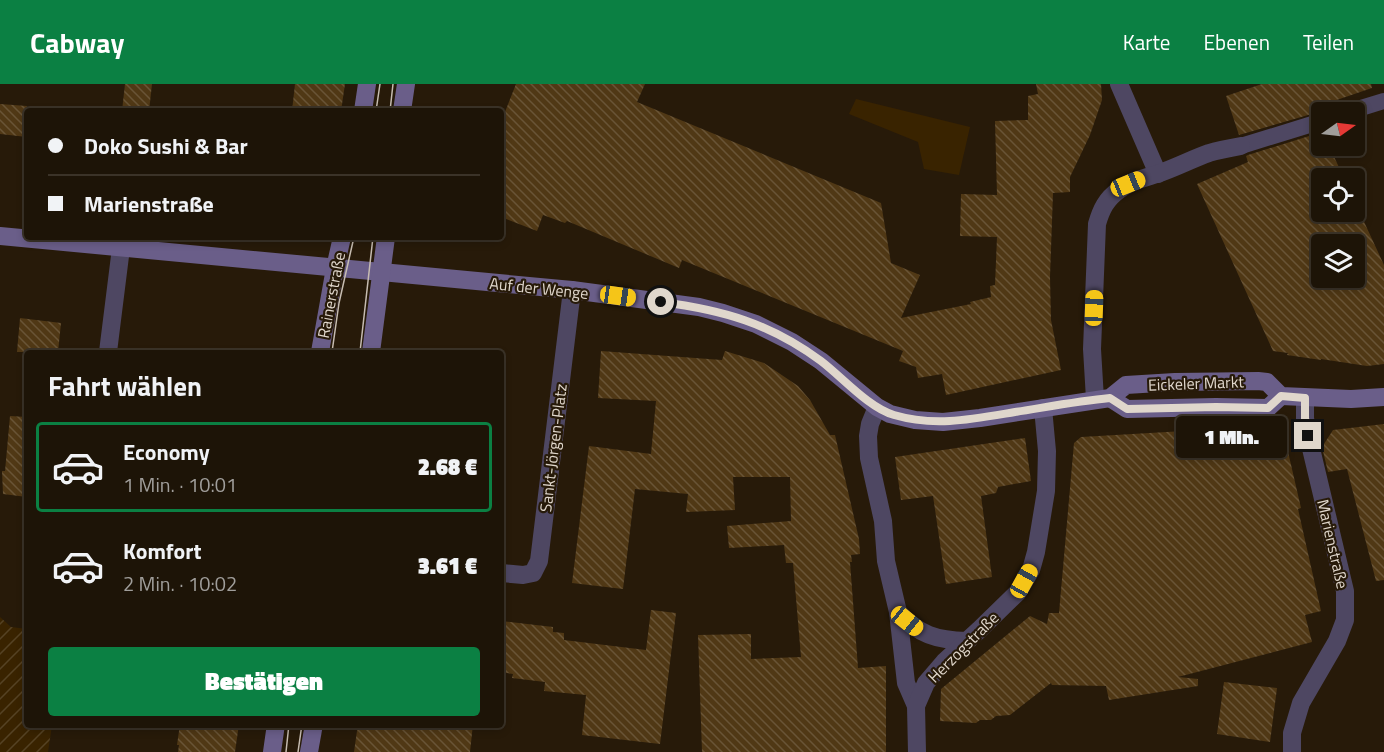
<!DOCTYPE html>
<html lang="de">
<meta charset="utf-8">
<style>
:root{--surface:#1d1407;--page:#251d11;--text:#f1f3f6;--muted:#a09e9b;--line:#3b3328;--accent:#0b8043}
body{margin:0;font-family:"Titillium Web",sans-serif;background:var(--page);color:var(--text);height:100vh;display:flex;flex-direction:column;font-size:22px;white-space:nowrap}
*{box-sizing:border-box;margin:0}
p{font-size:20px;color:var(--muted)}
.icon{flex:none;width:33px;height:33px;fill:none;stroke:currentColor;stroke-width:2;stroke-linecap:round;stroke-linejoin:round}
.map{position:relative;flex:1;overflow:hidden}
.sheet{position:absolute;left:24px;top:266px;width:480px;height:378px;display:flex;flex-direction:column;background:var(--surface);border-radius:6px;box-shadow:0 3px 9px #0003,0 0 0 2px var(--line)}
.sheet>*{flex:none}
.guide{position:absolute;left:24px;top:24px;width:480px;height:132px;border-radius:6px;box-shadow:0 3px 9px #0003,0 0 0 2px var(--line);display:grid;align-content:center;height:132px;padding:0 24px;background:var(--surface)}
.needle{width:39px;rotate:76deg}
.buttons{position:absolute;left:1311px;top:18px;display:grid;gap:12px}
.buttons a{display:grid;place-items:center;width:54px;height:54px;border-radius:6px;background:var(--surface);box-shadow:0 3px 9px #0003,0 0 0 2px var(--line);font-size:30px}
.end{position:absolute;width:27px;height:27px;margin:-14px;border:8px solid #e0d7cc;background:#111;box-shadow:0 0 0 3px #111}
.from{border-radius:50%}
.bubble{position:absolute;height:42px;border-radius:6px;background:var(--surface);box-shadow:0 3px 9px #0003,0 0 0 2px var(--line);font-size:20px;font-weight:800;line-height:42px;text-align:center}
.car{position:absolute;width:18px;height:36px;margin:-18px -9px;border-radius:8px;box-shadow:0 0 4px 2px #0007;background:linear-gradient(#f5c518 24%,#345 0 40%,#f5c518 0 76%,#345 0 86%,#f5c518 0)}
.guide b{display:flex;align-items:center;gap:21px;height:57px;font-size:22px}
.guide b+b{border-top:2px solid var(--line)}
.guide i{width:15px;height:15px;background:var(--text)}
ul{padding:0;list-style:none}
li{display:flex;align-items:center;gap:18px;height:90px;margin:0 12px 9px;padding:0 12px;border:3px solid transparent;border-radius:6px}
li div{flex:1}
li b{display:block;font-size:22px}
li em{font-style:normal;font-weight:800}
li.selected{border-color:var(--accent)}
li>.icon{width:54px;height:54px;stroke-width:1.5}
h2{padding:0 24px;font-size:27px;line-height:72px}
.action{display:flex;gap:12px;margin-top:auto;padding:12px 24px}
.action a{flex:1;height:69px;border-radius:6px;background:var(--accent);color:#fff;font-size:24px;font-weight:800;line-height:69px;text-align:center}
header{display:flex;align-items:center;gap:36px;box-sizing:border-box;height:84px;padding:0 30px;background:var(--accent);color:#fff}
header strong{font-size:28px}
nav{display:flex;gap:33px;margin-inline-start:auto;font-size:21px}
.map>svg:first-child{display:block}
.green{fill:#392300}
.garden{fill:url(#garden-furrows)}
.building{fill:url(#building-back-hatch);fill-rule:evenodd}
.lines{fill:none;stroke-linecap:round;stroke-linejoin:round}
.lane{stroke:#4e4762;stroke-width:16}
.street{stroke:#4e4762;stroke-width:18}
.secondary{stroke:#6a5e89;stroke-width:18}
.tram{stroke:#c6bcb1;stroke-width:1.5}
.route{stroke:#e0d7cc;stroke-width:8}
.labels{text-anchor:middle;stroke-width:4.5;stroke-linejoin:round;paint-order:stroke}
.street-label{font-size:16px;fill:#e0d7cc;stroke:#271a09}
</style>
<header>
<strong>Cabway</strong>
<nav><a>Karte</a><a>Ebenen</a><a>Teilen</a></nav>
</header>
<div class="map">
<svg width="1384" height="668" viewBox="0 0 1384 668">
<defs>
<pattern id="garden-furrows" width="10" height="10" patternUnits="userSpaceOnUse" patternTransform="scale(1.5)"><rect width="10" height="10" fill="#392300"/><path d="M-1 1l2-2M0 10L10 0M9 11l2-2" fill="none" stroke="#554224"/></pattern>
<pattern id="building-back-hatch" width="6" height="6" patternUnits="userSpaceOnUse" patternTransform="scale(1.5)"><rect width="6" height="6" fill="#503815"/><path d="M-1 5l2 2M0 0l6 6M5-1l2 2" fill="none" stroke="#695436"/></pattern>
</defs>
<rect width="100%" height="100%" fill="#271a09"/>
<polygon class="green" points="856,15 970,43 959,91 924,85 918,58 849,30"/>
<polygon class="garden" points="0,533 11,543 27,545 27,640 52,641 48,668 0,668"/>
<g class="building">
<polygon points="125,0 152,0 149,27 122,27"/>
<polygon points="295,0 345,0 341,27 292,27"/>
<polygon points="516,0 645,0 637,18 881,119 891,179 920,191 901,234 971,220 970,218 991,213 990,202 995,201 997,153 960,152 961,110 997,111 995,37 1028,36 1028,12 1038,10 1036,0 1101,0 1102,16 1090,51 1070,93 1070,108 1053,109 1050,193 1051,236 1061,286 946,311 942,290 918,294 916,283 899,277 903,267 682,176 679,184 567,137 565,139 543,131 537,147 501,133 501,38"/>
<polygon points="1262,0 1371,0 1372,4 1322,21 1322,27 1239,51 1226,12"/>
<polygon points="0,20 27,22 27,53 0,50"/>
<path d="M1322,48V62H1329L1344,94H1322V128H1354V116L1384,181V280L1367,282L1321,275V276L1287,271L1288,269L1273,267L1197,100L1248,78L1246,72L1248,71ZM1322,160H1354V194H1322Z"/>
<polygon points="20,234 61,239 58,268 17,268"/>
<polygon points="601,267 722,276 725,267 764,279 798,302 810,316 830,351 835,351 859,455 860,470 851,471 852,478 850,478 858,584 886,582 886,668 702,668 698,551 751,550 751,575 801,573 793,479 786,479 784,461 729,464 727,442 791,437 790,393 733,393 735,426 686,428 688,410 635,405 623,505 572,499 589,362 651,370 656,317 598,314"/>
<polygon points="10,332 27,333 27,413 3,410 2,387 5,387"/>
<polygon points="1384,340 1384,496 1376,497 1347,385 1328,388 1322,363 1333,346"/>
<polygon points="1201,346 1242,349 1286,359 1301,424 1298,425 1321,527 1305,531 1312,558 1178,593 1198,595 1198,602 1109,616 1106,602 1052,601 1051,599 1010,631 996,632 991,636 980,636 976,639 940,637 941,605 1030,532 1047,540 1049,529 1059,529 1074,359 1081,353"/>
<polygon points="1025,354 1031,397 998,403 996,409 981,412 992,493 946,500 933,412 901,416 895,373"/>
<polygon points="651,526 676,529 660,660 582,651 586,611 544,607 545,598 512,594 513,590 501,588 501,537 553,543 553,548 564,549 564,556 646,566"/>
<polygon points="1224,598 1277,604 1270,658 1217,650"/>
<polygon points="180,640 239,640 235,668 178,668 179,661 177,661"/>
<polygon points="358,640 473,640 470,668 354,668"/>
</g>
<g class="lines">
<g class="lane">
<polyline points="1348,28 1384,17"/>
<polyline points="1241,62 1322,37"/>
</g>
<g class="street">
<polyline points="1119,0 1158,90"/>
<polyline points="108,268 121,164"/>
<path d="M1095,315L1092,265L1097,140C1101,126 1106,115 1119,106C1130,97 1144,94 1157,90C1175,84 1192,75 1209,69C1219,66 1230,64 1241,62"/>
<polyline points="877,323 870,340 868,352 869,374 883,437 886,477 898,528 906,599 916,622"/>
<polyline points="501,489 523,491 533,489 539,477 572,206"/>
<path d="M898,528C919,551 936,556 967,557"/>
<polyline points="917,668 916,622 926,599 944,578 979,546 1018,508 1031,486 1036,468 1046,407 1047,367 1043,324"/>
<polyline points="1292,668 1292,649 1301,619 1337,557 1345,536 1345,507 1308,352 1305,334 1305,314"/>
</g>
<g class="secondary">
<polyline points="363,27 367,0"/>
<polyline points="402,27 406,0"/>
<polyline points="0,152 572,206 699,223 723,229 756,240 792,258 821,277 877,323 890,330 915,336 943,338 980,334 1110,314 1126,301 1175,298 1258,297 1267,298 1281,312 1351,315 1384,313"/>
<polyline points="320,268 335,184 342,153"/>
<polyline points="371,268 386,153"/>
<polyline points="1110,314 1127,325 1216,323 1268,324 1281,312"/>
<polyline points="272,668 276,640"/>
<polyline points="309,668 314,640"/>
</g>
<g class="tram">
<polyline points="376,27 380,0"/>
<polyline points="390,27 393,0"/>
<polyline points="332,268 339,219 354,153"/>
<polyline points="360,268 373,153"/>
<polyline points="286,668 289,640"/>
<polyline points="298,668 302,640"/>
</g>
</g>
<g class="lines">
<path class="route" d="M661,218C723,226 769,239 821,277C842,293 869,324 894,331C935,343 973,335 1015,328C1047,323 1078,317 1110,314L1127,325L1216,323L1268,324L1281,312L1305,314V334L1308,352"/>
</g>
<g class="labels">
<g class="street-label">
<text transform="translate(539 204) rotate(6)" y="6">Auf der Wenge</text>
<text transform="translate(331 211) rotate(-79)" y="6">Rainerstraße</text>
<text transform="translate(1196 299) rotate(-2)" y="6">Eickeler Markt</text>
<text transform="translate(553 364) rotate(-83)" y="6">Sankt-Jörgen-Platz</text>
<text transform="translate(1333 460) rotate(77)" y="6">Marienstraße</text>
<text transform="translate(963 563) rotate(-45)" y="6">Herzogstraße</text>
</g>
</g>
</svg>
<div class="buttons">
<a><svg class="needle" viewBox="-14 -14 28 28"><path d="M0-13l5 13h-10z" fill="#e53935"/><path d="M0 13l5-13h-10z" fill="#a09e9b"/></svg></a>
<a><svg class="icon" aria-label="locate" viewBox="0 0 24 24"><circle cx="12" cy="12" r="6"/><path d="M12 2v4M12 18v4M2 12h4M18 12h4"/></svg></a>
<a><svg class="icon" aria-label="layers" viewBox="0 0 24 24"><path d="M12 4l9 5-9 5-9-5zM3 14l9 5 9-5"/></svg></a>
</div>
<i class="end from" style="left:661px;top:218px"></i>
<i class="end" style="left:1308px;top:352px"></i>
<div class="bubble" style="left:1176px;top:332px;width:111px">1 Min.</div>
<i class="car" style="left:1128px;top:100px;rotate:68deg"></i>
<i class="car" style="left:618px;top:212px;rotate:98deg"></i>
<i class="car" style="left:1094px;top:224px;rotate:2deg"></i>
<i class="car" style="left:1024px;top:497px;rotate:29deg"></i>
<i class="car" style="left:907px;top:537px;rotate:129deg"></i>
<div class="guide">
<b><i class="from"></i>Doko Sushi &amp; Bar</b>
<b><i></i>Marienstraße</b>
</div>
<section class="sheet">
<h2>Fahrt wählen</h2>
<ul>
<li class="selected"><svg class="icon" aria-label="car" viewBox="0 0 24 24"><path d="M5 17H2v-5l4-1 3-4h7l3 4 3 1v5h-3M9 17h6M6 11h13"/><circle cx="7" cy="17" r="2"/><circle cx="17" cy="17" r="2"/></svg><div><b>Economy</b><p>1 Min. · 10:01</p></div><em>2.68 €</em></li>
<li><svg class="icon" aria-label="car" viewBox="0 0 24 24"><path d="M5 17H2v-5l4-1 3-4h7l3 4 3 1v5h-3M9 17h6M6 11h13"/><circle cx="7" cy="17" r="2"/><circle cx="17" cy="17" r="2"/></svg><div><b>Komfort</b><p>2 Min. · 10:02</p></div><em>3.61 €</em></li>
</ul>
<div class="action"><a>Bestätigen</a></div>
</section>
</div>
